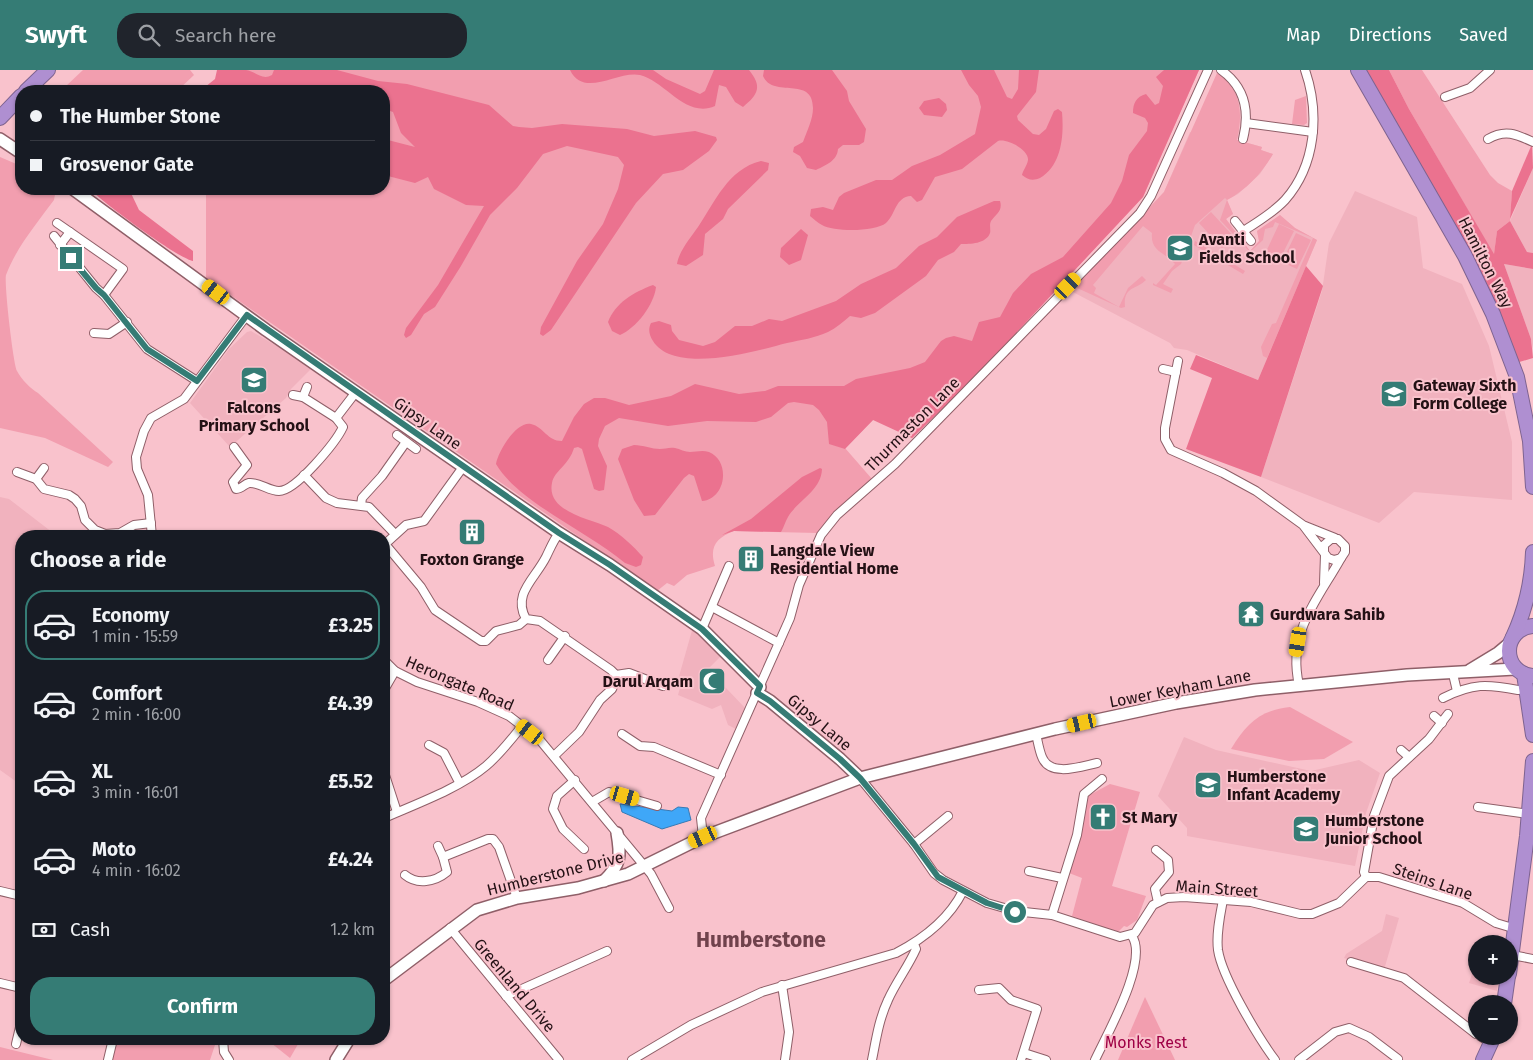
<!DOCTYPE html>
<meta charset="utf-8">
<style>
:root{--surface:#171b24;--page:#20242c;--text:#f1f3f6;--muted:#9ea1a6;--line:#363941;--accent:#357c75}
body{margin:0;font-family:"Fira Sans",sans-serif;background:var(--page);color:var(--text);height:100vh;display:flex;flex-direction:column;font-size:19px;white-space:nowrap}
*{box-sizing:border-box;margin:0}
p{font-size:16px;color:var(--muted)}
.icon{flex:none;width:28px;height:28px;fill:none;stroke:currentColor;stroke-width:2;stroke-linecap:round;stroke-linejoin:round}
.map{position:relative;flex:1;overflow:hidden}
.drawer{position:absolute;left:15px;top:460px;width:375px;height:515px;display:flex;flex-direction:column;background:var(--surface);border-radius:20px;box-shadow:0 1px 4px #0004}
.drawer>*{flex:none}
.guide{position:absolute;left:15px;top:15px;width:375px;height:110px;border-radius:20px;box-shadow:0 1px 4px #0004;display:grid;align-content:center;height:110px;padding:0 15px;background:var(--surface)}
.buttons{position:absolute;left:1468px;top:865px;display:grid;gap:10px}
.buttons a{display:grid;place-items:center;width:50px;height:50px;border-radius:50%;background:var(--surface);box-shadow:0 1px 4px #0004;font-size:25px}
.end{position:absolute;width:22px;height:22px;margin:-11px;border:6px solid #357c75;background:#fff;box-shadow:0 0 0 2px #fff}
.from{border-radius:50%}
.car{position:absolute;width:15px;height:30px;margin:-15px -8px;border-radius:6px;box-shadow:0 0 4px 1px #0007;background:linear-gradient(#f5c518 24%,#345 0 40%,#f5c518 0 76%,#345 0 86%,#f5c518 0)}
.guide b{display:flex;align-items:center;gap:18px;height:48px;font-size:19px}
.guide b+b{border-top:1px solid var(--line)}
.guide i{width:12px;height:12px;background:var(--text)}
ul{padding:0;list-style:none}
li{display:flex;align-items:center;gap:15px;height:70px;margin:0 10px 8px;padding:0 5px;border:2px solid transparent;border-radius:20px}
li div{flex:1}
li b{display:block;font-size:19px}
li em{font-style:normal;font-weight:700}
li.on{border-color:var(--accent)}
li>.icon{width:45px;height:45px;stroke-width:1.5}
h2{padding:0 15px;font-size:22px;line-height:60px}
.pay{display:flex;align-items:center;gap:12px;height:55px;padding:0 15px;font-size:19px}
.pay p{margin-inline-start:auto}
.action{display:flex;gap:10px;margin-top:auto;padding:10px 15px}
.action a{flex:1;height:58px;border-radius:20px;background:var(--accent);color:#fff;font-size:20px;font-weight:700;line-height:58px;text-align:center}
header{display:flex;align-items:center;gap:30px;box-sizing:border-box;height:70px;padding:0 25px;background:var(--accent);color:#fff}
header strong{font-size:24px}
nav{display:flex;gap:28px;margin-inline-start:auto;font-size:18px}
.search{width:350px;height:45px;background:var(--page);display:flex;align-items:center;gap:12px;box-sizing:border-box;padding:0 18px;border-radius:20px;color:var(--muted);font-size:19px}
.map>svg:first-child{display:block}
.built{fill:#f1b2be}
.green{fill:#f29eaf}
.forest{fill:#eb728f}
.water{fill:#3fa7f8;stroke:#377ab4}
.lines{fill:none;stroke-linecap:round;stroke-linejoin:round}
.street-casing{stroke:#8f5f68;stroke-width:10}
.secondary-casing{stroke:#8f5f68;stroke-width:14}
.highway-casing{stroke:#7e638f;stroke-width:16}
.street{stroke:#fff;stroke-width:8}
.secondary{stroke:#fff;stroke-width:11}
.highway{stroke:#af8fd1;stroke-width:14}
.route{stroke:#357c75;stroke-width:6}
.labels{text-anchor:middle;stroke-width:4;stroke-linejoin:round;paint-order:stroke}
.poi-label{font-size:16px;font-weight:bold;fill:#241115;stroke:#f9c2cc;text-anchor:start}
.street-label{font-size:16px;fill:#241115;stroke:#f9c2cc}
.park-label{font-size:16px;fill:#9f0045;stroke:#f9c2cc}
.district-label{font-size:21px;font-weight:bold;fill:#70424c;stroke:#f9c2cc}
</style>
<header>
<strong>Swyft</strong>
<div class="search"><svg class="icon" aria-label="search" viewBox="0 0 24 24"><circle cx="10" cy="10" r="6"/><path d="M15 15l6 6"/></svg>Search here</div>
<nav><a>Map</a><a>Directions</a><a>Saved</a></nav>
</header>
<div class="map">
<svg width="1533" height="990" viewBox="0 0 1533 990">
<rect width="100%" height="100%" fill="#f9c2cc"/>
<g class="built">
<polygon points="1239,60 1237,70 1262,77 1261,80 1273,84 1260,104 1238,124 1227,130 1233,144 1226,149 1244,174 1250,181 1256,176 1259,171 1257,161 1280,145 1295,158 1317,170 1258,310 1187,280 1174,278 1170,273 1071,221 1164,122 1190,62"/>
<polygon points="1533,98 1533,183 1527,182 1510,151"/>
<polygon points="1355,121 1417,147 1423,198 1462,214 1489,276 1512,372 1512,430 1414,422 1379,453 1261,407 1322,221 1329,173"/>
<polygon points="1504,194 1533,199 1533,279 1531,269"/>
<polygon points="251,261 313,297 291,319 286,328 230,377 190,333 229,279 247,262"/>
<polygon points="0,427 9,429 57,466 21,466 21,715 0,700"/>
<polygon points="693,557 723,584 708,599 745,638 736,659 728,655 721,635 712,639 678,625 680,618 676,617"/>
<polygon points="1184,667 1216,680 1311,701 1359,690 1380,703 1366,743 1355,796 1187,766 1187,758 1158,726"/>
<polygon points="1386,844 1399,848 1384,900 1344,888 1346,884 1382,861"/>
<polygon points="1475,895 1476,906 1499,906 1497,921 1469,913"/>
</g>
<g class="green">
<polygon points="83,0 190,0 194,5 177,21 69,21 65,17"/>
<path d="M230,0H1199L1143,127L974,308L912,368L874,349L845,378L872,409L835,442L818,463L734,461C716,468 709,477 715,496L687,505L674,516L667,513L657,521L206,208V124L200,119H384V21H207Z"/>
<polygon points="1389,0 1422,0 1490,105 1498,113 1512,121 1510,151 1497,161 1494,185 1409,39"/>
<path d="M1217,3C1242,19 1243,44 1237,70L1262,77L1261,80L1273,84C1261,104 1247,119 1227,130L1233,144L1226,149L1250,181L1259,171L1257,161L1280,145L1295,158L1317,170L1267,288L1263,286L1261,277L1272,254L1276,253L1313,168L1275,152L1273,157L1265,159L1263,170L1250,182L1220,150L1227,130L1225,128L1195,155L1181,194L1172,201L1163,214L1173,219L1171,223L1153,215V213L1156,215L1175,194C1165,182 1150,182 1152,163L1143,156L1093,215L1096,218L1094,223L1119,237L1128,218L1142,206L1146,210C1136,220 1123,216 1125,237L1121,238L1075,217L1164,122Z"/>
<polygon points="1306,26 1307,53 1304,55 1292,54 1295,30"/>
<path d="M0,87L21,96V119H56L54,130C37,153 16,178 6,205C4,213 13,292 17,301C21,309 31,319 38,323L113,392L108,397L45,368L0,358Z"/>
<polygon points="1211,142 1234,167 1222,178 1199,153"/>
<polygon points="1279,154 1294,161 1279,191 1265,184"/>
<polygon points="1296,163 1311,170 1297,199 1282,192"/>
<polygon points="1195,171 1245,201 1243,204 1194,175"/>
<path d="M1290,637L1353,672L1324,689L1289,691L1231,679C1246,654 1260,640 1290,637Z"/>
<polygon points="1110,714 1140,722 1112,816 1146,826 1137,850 1127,857 1124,856 1119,861 1109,861 1072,846 1082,808 1069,803 1086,727"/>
<polygon points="1145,927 1175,990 1118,990"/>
<polygon points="115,969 217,969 210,990 110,990"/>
<polygon points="266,969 301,969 290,988"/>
<polygon points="0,977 53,990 0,990"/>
</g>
<g class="forest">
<path d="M217,0C226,0 236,0 246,0C255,1 262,11 272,5L274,0H337L378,11L407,14L489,35L513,56L519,57L532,58L562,54L627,59L654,66L695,61L716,67L717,70L709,81L683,100L663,104L636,133L551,260L543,266L540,264L541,257L577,191L603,154L618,119L624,95L618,87L567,76L543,84L517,118L490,145L461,196L435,237L424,244L411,265L406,268L404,265L406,258L438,215L484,136L466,135L434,119L428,107L415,113L384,105V69L415,77L401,63L393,42L384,39V21H302L291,18L283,21H200L215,9Z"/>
<path d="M570,0H653L666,9L700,24L705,21L714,0H749C762,16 759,24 743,37L735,32L726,17L719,15L715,36C686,49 665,11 640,5C618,0 584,29 570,0Z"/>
<path d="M764,0H832L847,21L849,31L866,59L864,72L859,75H843L838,79C837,91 826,95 816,100L807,98L800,86L793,82L794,77L803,72C807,61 813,49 813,38C813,5 773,29 763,6Z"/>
<path d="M961,0H994L1007,27L1012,29L1018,19L1019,0H1039L1036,22L1017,46L1018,50L1033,64L1039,65L1046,59L1054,41L1058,39L1062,42C1064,65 1062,95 1040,108C1033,111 1028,110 1022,105C1023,100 1027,96 1028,90C1029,80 1007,68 998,71L962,99L935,107L922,130L917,132L911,126C895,127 896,144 886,153C875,162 834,162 822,155C818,153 814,149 810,146L811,139L823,137L833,140L839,127L844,123L876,110H892L912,96L940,85L975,64L981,37L978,26L969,15Z"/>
<path d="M1164,0H1199L1143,127L974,308L912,368L873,350L845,379L829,374L827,352L819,340L813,335L794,332L788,333L771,347L756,352L707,351L668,356L619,348L605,356L599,369L598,376L607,396L604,420L599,421L594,419L582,379L578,377L574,378C569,395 554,401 552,413C546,442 591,449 608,457C621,464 634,477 643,487L641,495L636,497L625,493C590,463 518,432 496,394C498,382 516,351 531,354C544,357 547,371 562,371L574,347L584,334L594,328H605L629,335L671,326L695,314L739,324L765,321L778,316H844L856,309L910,298L925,292L941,271L946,268L954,266L972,271L979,252L1000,247L1013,223L1031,204L1063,187L1111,133L1122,111L1129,85L1147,61L1148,53L1145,48L1133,43C1133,33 1136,27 1146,24L1155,35L1159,33L1163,16L1156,7Z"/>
<polygon points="1358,0 1389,0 1409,39 1494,184 1497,161 1510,151 1527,182 1533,183 1533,199 1504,194 1531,269 1533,288 1516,293"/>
<polygon points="939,28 946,34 947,40 942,47 924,45 919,38 924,31"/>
<polygon points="1532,74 1533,98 1510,149 1512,121"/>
<path d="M761,91L769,93L768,100L728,139L723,149L705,164L703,185L686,196L677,194C679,181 691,167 698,157C715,132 728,99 761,91Z"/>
<path d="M90,119H129L139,140L193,181V191C179,189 102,132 90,119Z"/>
<path d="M994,131H1000C1003,141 996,144 991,151C989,155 991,160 990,163C986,174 970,174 961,174L954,182L938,190L926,206L875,243L861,248L850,246C843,252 836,258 828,262C815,268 801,270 787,273C756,281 674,305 653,271C649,265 648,259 651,253L659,251L671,255L672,261L679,270L703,276L715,272L735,256H752L769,249L782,251L836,231L861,214L896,198L919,176L937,167L957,147Z"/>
<polygon points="801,159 808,165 801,190 789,195 780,187 781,178"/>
<polygon points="1306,196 1323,216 1261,407 1186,379 1212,308 1190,299 1196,285 1258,310"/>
<path d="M653,215L656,217C654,235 636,258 620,265L612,261L608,252C615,233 634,222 653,215Z"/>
<path d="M634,375C643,375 652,379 660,379C665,379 669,377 675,378C680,379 685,382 690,382C696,382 702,380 709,382C731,391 726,429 702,431L694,406L689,404L684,408L655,445L644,446L634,430L618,389L622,379Z"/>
<path d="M820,398L822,399C821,421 798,430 788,447C785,452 784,457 781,462L734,461L722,465L751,449L802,407Z"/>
</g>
<polygon class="water" points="620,734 672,741 678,737 688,738 691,750 662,759 622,742"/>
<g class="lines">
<g class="street-casing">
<g id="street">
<path d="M1221,0C1245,17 1250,41 1243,69"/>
<polyline points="1445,27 1470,18 1490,0"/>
<polyline points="1246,53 1313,62"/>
<path d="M1488,69C1505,59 1516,64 1533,72"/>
<polyline points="1235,151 1251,171"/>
<polyline points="57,153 70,162"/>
<path d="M1242,162C1257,152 1273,143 1285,130C1316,95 1320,43 1305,0"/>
<polyline points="54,166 96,218 104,225 147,279 197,311"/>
<polyline points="60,175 70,162 123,199 104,225"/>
<polyline points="94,263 109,264 127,252"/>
<polyline points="1178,291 1165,358 1165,369 1171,380 1223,403 1256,421 1303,455 1328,488 1334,490 1341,488 1345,482 1345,476 1338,469 1331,469 1324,475 1324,482"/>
<polyline points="1163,299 1176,302"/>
<polyline points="293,325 303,327 336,348"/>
<polyline points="303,327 307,317"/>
<polyline points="397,365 416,379"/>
<path d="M234,377L247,395L233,412L236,419C242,419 244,414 249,413C259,412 269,421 279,421C296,421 336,372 343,357L336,348L356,322"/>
<polyline points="17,402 36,409 44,419 69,425 75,429 81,436 85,450 95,460 105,464 120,463 134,455 151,453"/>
<polyline points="304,405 326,428 337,433 369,437 395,464"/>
<polyline points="36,409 44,398"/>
<polyline points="361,435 362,428 382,406 406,372"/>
<polyline points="1305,456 1335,468"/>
<path d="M559,463C553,471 550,479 546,487C535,509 512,524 526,549L540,551L611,600L616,605"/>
<polyline points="152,466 148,425 137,399 136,387 144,361 151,348 184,329 247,245"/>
<polyline points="385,474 421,517 435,540 481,571 486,571 496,561 519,555 526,549"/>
<polyline points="384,475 406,455 424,451 463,397"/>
<polyline points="1324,513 1325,485"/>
<polyline points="712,537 779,573"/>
<polyline points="702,559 729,496"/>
<polyline points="384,590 395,601 417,612 478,632 509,646 539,669 651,804 669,838"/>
<polyline points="548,590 565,566"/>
<polyline points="1453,604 1457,621"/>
<path d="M1299,615C1287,562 1317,531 1341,488"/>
<polyline points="384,620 395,601"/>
<path d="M1443,628C1473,613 1487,614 1518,620"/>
<polyline points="1434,646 1442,653"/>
<polyline points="622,664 640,676 654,677 721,705"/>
<path d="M1036,664C1038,672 1039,680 1042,687C1050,708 1082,696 1097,693"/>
<polyline points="429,675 444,683 459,712"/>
<polyline points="1401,680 1409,687"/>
<polyline points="554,686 579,662 600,630 612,619 616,610 616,605 629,603 663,616"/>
<polyline points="384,702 397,742"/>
<polyline points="860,708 914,774 934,803 943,810 987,833 1015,841 1052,845 1120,867 1135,863 1153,835 1167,828 1184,827 1251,832 1300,844 1312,844 1339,833 1366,807"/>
<polyline points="575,710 557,726 553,739 563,759 584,779"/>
<polyline points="592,732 609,722 657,736"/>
<polyline points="1478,737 1529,744"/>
<path d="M384,748C416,734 460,718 486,696C500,684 511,670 522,656"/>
<polyline points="703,767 701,748 790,548 799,515 821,465 837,445 895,394 1140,143 1151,126 1208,0"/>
<polyline points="914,774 948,746"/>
<polyline points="438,776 443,787"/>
<polyline points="1156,780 1168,790 1169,802 1155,819 1158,832"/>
<polyline points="1029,801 1062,808"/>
<path d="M405,805C417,815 435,812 447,802L443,787L488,769H493L499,777L517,828"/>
<polyline points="1366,807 1364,802 1374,746 1389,706 1429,669 1448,644"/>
<polyline points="1366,807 1379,807 1463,833 1496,853 1516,859"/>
<polyline points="0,821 21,826"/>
<path d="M1223,830C1220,846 1216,864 1218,880C1222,907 1258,967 1275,990"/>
<polyline points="1052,845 1077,765 1084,724 1102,709"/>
<polyline points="450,858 559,990"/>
<polyline points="1512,885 1533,889"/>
<polyline points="1351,892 1404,908 1476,964"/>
<polyline points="0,913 21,918"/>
<polyline points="782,915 789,962 785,990"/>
<polyline points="979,920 999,918 1011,930 1037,939 1021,990"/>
<polyline points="506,926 607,881"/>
<polyline points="1480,966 1491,973"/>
<polyline points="223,969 224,982 229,990"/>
<polyline points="16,974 21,953"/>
<polyline points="1024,983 1046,990"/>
<polyline points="108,990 113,969"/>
<path d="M632,990L691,955L762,922L896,883C923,869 949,849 963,821"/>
<path d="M872,990C876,970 879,949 888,930C896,912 908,897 916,879L914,874"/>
<path d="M1095,990C1107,964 1149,891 1132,866"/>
<polyline points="1299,990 1335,962 1349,958 1369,967 1398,989"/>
</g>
</g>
<g class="secondary-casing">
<g id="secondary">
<polyline points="0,69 21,83"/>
<polyline points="73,119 266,260 559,463 610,495 702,559 760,617"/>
<polyline points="1470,600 1498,583 1510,573"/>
<polyline points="757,623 770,631 840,689 860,708"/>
<path d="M604,811C621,794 621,786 617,763"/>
<polyline points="384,910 477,840 517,828 578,818 628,804 703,767 860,708 1055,659 1176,633 1255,620 1407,605 1515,599"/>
<polyline points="336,990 349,969"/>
</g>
</g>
<g class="highway-casing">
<g id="highway">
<polyline points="1358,0 1465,186 1493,244 1517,307 1530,371 1533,417"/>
<polyline points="26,21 48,0"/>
<polyline points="0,48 21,26"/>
<path d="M1533,556C1501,559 1501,603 1533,606"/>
<path d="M1513,567C1525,541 1532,511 1533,482"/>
<polyline points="1524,604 1533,665"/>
<polyline points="1509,904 1527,766 1533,691"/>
<polyline points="1504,934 1508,906"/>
<polyline points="1483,990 1494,966"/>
</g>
</g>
<use href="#street" class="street"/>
<use href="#secondary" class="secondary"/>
<use href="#highway" class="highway"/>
</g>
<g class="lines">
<polyline class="route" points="71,188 96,218 104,225 147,279 197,311 247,245 559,463 610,495 702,559 760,616 757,623 770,631 840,689 860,708 914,774 938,807 987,833 1015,842"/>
</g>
<defs>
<g id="school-square" transform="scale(1.4375)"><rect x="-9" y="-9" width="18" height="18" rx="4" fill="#357c75" stroke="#f9c2cc"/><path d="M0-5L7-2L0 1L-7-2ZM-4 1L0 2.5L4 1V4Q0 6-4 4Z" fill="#fff"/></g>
<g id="university-square" transform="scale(1.4375)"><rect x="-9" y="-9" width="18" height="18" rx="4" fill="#357c75" stroke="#f9c2cc"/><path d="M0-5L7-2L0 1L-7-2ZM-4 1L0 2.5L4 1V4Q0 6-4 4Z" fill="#fff"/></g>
<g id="building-square" transform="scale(1.4375)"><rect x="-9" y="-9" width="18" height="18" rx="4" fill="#357c75" stroke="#f9c2cc"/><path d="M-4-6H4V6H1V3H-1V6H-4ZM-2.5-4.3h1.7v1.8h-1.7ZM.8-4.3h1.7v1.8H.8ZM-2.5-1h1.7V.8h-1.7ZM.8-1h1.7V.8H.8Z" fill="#fff"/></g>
<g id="temple-square" transform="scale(1.4375)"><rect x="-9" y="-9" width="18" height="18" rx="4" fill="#357c75" stroke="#f9c2cc"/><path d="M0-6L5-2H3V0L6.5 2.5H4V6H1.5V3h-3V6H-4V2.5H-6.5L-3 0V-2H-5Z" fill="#fff"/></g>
<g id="mosque-square" transform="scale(1.4375)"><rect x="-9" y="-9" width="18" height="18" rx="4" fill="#357c75" stroke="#f9c2cc"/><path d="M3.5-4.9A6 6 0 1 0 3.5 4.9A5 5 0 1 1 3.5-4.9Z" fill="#fff"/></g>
<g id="church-square" transform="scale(1.4375)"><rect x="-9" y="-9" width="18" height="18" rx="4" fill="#357c75" stroke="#f9c2cc"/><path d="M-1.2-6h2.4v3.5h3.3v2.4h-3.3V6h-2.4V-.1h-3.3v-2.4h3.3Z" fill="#fff"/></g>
</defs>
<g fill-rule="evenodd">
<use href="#school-square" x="1180" y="178"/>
<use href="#school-square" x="254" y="310"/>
<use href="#university-square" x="1394" y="324"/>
<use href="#building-square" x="472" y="462"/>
<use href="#building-square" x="751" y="489"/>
<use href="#temple-square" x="1251" y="544"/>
<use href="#mosque-square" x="712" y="611"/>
<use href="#school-square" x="1208" y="715"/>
<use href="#church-square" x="1103" y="747"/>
<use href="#school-square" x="1306" y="759"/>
</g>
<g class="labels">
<g class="poi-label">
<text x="1199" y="175">Avanti<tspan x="1199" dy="18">Fields School</tspan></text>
<text x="1413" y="321">Gateway Sixth<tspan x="1413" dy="18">Form College</tspan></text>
<text x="254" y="343" text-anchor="middle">Falcons<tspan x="254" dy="18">Primary School</tspan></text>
<text x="770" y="486">Langdale View<tspan x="770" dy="18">Residential Home</tspan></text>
<text x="472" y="495" text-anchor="middle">Foxton Grange</text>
<text x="1270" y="550">Gurdwara Sahib</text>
<text x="693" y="617" text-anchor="end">Darul Arqam</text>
<text x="1227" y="712">Humberstone<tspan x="1227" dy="18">Infant Academy</tspan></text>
<text x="1122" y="753">St Mary</text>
<text x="1325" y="756">Humberstone<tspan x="1325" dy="18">Junior School</tspan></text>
</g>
<g class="street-label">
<text transform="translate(1486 192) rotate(63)" y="6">Hamilton Way</text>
<text transform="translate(428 353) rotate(35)" y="6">Gipsy Lane</text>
<text transform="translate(912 354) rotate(-45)" y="6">Thurmaston Lane</text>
<text transform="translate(460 613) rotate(23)" y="6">Herongate Road</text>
<text transform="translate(1180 618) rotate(-11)" y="6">Lower Keyham Lane</text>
<text transform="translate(820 652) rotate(40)" y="6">Gipsy Lane</text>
<text transform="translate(555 803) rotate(-14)" y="6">Humberstone Drive</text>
<text transform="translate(1433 811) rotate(19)" y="6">Steins Lane</text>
<text transform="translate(1217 818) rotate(4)" y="6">Main Street</text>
<text transform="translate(515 915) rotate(50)" y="6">Greenland Drive</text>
</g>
<g class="park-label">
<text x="1146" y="978">Monks Rest</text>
</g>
<g class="district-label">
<text x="761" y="877">Humberstone</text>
</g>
</g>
</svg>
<div class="buttons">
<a>+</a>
<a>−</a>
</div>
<i class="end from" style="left:1015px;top:842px"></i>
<i class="end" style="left:71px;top:188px"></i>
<i class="car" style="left:1068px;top:216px;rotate:44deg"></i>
<i class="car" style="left:216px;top:222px;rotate:307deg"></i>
<i class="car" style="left:1298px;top:572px;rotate:189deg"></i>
<i class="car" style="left:1082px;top:653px;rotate:257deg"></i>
<i class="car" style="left:530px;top:662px;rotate:308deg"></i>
<i class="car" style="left:625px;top:726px;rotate:106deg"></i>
<i class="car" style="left:703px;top:767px;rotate:246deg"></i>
<div class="guide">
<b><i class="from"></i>The Humber Stone</b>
<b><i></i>Grosvenor Gate</b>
</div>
<section class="drawer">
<h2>Choose a ride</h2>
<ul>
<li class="on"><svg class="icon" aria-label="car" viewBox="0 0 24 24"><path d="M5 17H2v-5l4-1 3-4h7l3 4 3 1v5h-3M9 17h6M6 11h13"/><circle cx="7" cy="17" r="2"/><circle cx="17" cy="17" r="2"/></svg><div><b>Economy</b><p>1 min · 15:59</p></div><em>£3.25</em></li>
<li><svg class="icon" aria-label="car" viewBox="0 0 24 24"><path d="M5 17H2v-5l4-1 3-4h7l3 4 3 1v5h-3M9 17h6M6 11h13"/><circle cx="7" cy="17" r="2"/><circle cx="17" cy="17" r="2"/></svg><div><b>Comfort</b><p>2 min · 16:00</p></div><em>£4.39</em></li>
<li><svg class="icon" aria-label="car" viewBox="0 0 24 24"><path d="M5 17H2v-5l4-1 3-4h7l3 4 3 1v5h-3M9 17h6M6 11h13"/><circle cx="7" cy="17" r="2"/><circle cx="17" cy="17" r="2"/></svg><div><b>XL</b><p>3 min · 16:01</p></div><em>£5.52</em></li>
<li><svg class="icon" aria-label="car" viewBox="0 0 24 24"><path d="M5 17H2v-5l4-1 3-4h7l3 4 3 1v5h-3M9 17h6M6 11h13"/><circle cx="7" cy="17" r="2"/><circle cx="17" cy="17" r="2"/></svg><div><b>Moto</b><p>4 min · 16:02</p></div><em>£4.24</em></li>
</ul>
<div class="pay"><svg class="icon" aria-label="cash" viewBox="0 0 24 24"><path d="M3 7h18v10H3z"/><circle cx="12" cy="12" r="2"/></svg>Cash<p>1.2 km</p></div>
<div class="action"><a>Confirm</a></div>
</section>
</div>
